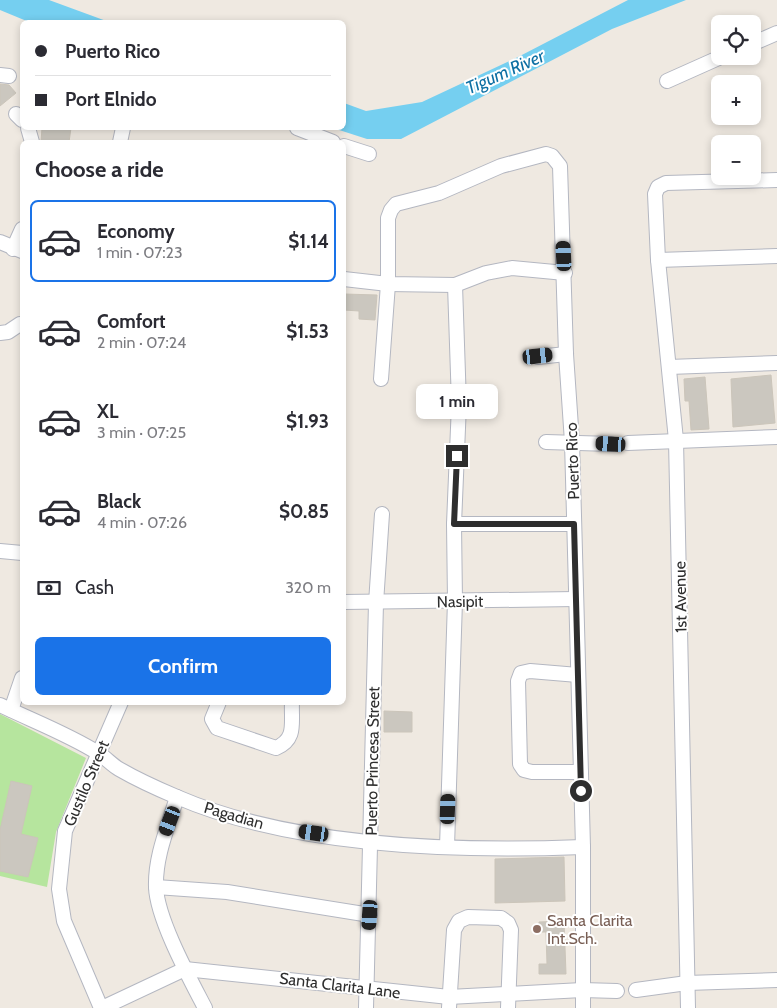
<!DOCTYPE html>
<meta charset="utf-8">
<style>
:root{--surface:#fff;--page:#f7f7f7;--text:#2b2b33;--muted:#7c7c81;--line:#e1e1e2;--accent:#1a73e8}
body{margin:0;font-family:Cabin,sans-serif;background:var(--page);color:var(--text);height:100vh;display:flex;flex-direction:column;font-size:19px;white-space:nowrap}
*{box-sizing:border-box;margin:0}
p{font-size:16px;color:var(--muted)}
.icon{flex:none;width:28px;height:28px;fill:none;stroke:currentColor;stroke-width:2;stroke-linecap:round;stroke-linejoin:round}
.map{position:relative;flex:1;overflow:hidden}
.side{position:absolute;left:20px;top:140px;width:326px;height:565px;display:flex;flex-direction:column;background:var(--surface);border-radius:8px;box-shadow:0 2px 8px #0003}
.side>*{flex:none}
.hud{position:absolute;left:20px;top:20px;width:326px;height:110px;border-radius:8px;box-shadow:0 2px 8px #0003;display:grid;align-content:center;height:110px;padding:0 15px;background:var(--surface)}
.buttons{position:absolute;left:711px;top:15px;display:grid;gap:10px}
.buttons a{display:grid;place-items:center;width:50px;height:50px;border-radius:8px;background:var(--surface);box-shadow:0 2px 8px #0003;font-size:25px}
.end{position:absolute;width:22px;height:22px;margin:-11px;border:6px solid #2e2e2e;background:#fff;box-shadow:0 0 0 2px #fff}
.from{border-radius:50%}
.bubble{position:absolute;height:35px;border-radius:8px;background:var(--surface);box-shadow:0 2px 8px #0003;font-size:16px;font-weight:700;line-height:35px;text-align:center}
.car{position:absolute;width:15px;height:30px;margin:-15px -8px;border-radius:6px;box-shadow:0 0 4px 1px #0007;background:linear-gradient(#222 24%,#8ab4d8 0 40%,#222 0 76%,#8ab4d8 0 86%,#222 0)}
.hud b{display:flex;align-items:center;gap:18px;height:48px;font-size:19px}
.hud b+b{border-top:1px solid var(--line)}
.hud i{width:12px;height:12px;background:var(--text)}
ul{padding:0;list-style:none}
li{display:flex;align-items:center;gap:15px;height:82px;margin:0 10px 8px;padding:0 5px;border:2px solid transparent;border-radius:8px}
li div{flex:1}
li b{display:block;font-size:19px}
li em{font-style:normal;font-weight:700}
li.current{border-color:var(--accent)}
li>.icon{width:45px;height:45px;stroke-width:1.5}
h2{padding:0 15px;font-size:22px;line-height:60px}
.pay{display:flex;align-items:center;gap:12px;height:55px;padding:0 15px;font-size:19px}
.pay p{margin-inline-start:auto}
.action{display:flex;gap:10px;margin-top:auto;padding:10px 15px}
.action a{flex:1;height:58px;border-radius:8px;background:var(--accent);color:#fff;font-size:20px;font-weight:700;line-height:58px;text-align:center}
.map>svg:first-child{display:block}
.green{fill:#b6e59e}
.water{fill:#75cff0}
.building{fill:#cbc7bf;stroke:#cbc5ba}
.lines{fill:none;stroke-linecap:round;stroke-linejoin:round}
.minor-casing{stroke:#b4b7c1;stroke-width:16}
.minor{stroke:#fff;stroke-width:14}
.route{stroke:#2e2e2e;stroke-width:6}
.education-dot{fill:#8d6e63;stroke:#fff;stroke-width:2}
.labels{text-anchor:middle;stroke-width:4;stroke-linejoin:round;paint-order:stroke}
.street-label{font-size:16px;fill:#2e2e2e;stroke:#fff}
.education-label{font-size:16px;fill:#785e54;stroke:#fff;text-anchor:start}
.water-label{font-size:18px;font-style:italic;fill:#0d6fa3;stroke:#fff}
</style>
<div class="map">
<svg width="777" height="1008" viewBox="0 0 777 1008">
<rect width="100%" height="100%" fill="#efe9e1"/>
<polygon class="green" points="0,714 86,758 56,832 47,887 0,876"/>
<g class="water">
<polygon points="0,0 49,0 109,22 29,22 0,10"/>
<polygon points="628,0 686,0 612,29 401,139 367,139 333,128 344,128 344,103 366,111 422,102 518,57"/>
</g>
<g class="building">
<polygon points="0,84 9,85 16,93 0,106"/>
<polygon points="42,128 71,128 69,142 41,142"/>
<polygon points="344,294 377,295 375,320 359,319 359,311 344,310"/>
<polygon points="771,375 775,423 733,427 731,379"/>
<polygon points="705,377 709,429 691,430 689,401 685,401 684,379"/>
<polygon points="384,711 412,712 412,732 384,732"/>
<polygon points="11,781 32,786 21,834 38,838 28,877 0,871 0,830"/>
<polygon points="564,857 565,901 495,903 495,859"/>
<polygon points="564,921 566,974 539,974 539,964 547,964 546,932 539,932 539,922"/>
</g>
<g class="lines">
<g class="minor-casing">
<g id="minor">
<polyline points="752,44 777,33"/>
<polyline points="0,75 9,76"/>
<polyline points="667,81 723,56"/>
<polyline points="16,114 22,120"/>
<polyline points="28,128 32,142"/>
<polyline points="297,128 333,142"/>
<polyline points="120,142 123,128"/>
<polyline points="344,146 369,154"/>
<polyline points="0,242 22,251"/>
<polyline points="13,249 22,229"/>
<polyline points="658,260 777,256"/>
<polyline points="344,279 388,284 455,285 486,273 512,268 565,273"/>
<polyline points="455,285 459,404 454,524 574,524"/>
<polyline points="0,333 8,332 20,324"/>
<polyline points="538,357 566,354"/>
<polyline points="669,367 777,363"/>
<polyline points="381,379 388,284 388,218 391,210 396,204 439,193 501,166 546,154 552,156 560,166 566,354 572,442 583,847 583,1008"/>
<polyline points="546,442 611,444"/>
<polyline points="628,443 777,437"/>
<polyline points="0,551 22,553"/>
<polyline points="344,602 576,599"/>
<polyline points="578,675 530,671 521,673 518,681 520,764 524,770 532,772 581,772"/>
<path d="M219,702L212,719L217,728L276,748C297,739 291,723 292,702"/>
<path d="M0,705C31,720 70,735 98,753C106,758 112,765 119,769C138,780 158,789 177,797C295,848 457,852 583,847"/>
<polyline points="11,710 22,678"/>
<path d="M177,797C168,827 155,856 156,887C157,919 190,979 205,1008"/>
<polyline points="447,847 455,601 454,524"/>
<polyline points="156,887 227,892 370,915"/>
<polyline points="636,990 687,983 777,980"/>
<polyline points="101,1008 64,921 59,889 65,831 121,702"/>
<polyline points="102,1008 185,969 449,997 582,990 617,991"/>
<polyline points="366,1008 376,603 382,514"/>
<polyline points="449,1008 454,930 459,921 468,917 501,918 508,923 511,930 508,1008"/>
<polyline points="688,1008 676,440 658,260 655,194 658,187 666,183 777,180"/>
</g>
</g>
<use href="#minor" class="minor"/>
</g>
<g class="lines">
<polyline class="route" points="457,456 454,524 574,524 581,791"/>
</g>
<circle class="education-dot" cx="537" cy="929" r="5"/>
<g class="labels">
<g class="street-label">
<text transform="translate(572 461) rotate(-92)" y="6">Puerto Rico</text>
<text transform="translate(680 597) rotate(-91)" y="6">1st Avenue</text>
<text transform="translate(460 601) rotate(-1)" y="6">Nasipit</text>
<text transform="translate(372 761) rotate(-89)" y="6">Puerto Princesa Street</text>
<text transform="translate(86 783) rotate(-67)" y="6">Gustilo Street</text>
<text transform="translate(234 815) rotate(16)" y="6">Pagadian</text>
<text transform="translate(340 985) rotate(7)" y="6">Santa Clarita Lane</text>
</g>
<g class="education-label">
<text x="547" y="926">Santa Clarita<tspan x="547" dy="18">Int.Sch.</tspan></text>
</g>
<g class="water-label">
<text transform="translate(505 72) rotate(-24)" y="6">Tigum River</text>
</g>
</g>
</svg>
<div class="buttons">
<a><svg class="icon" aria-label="locate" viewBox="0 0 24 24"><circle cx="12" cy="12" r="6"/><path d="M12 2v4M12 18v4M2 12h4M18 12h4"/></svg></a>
<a>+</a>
<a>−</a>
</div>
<i class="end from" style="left:581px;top:791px"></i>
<i class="end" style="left:457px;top:456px"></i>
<div class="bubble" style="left:416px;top:384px;width:82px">1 min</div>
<i class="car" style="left:564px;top:256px;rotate:357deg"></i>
<i class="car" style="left:538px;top:356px;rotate:84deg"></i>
<i class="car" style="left:611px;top:444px;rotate:273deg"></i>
<i class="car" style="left:448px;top:809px;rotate:2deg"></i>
<i class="car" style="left:170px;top:821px;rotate:201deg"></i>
<i class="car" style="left:314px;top:833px;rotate:278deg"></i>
<i class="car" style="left:370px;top:915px;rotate:184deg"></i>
<div class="hud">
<b><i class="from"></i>Puerto Rico</b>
<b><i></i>Port Elnido</b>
</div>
<section class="side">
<h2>Choose a ride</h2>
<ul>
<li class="current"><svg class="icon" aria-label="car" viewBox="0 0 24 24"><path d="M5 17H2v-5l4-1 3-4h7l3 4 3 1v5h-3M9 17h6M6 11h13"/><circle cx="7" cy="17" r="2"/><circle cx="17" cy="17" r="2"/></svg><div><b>Economy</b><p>1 min · 07:23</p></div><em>$1.14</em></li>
<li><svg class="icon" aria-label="car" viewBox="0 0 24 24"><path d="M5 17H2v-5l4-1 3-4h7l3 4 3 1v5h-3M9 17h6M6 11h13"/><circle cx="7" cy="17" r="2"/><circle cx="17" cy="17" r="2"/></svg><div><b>Comfort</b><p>2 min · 07:24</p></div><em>$1.53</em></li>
<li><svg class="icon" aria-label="car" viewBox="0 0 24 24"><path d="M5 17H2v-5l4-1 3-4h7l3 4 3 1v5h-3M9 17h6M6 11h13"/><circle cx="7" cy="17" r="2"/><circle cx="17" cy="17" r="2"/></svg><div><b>XL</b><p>3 min · 07:25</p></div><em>$1.93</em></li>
<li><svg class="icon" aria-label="car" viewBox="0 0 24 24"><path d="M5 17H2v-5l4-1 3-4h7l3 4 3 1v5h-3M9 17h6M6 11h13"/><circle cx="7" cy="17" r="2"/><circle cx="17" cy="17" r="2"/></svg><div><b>Black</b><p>4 min · 07:26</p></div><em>$0.85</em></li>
</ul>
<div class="pay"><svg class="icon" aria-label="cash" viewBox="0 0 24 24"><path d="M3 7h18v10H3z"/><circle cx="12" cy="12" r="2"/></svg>Cash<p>320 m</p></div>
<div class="action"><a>Confirm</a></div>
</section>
</div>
